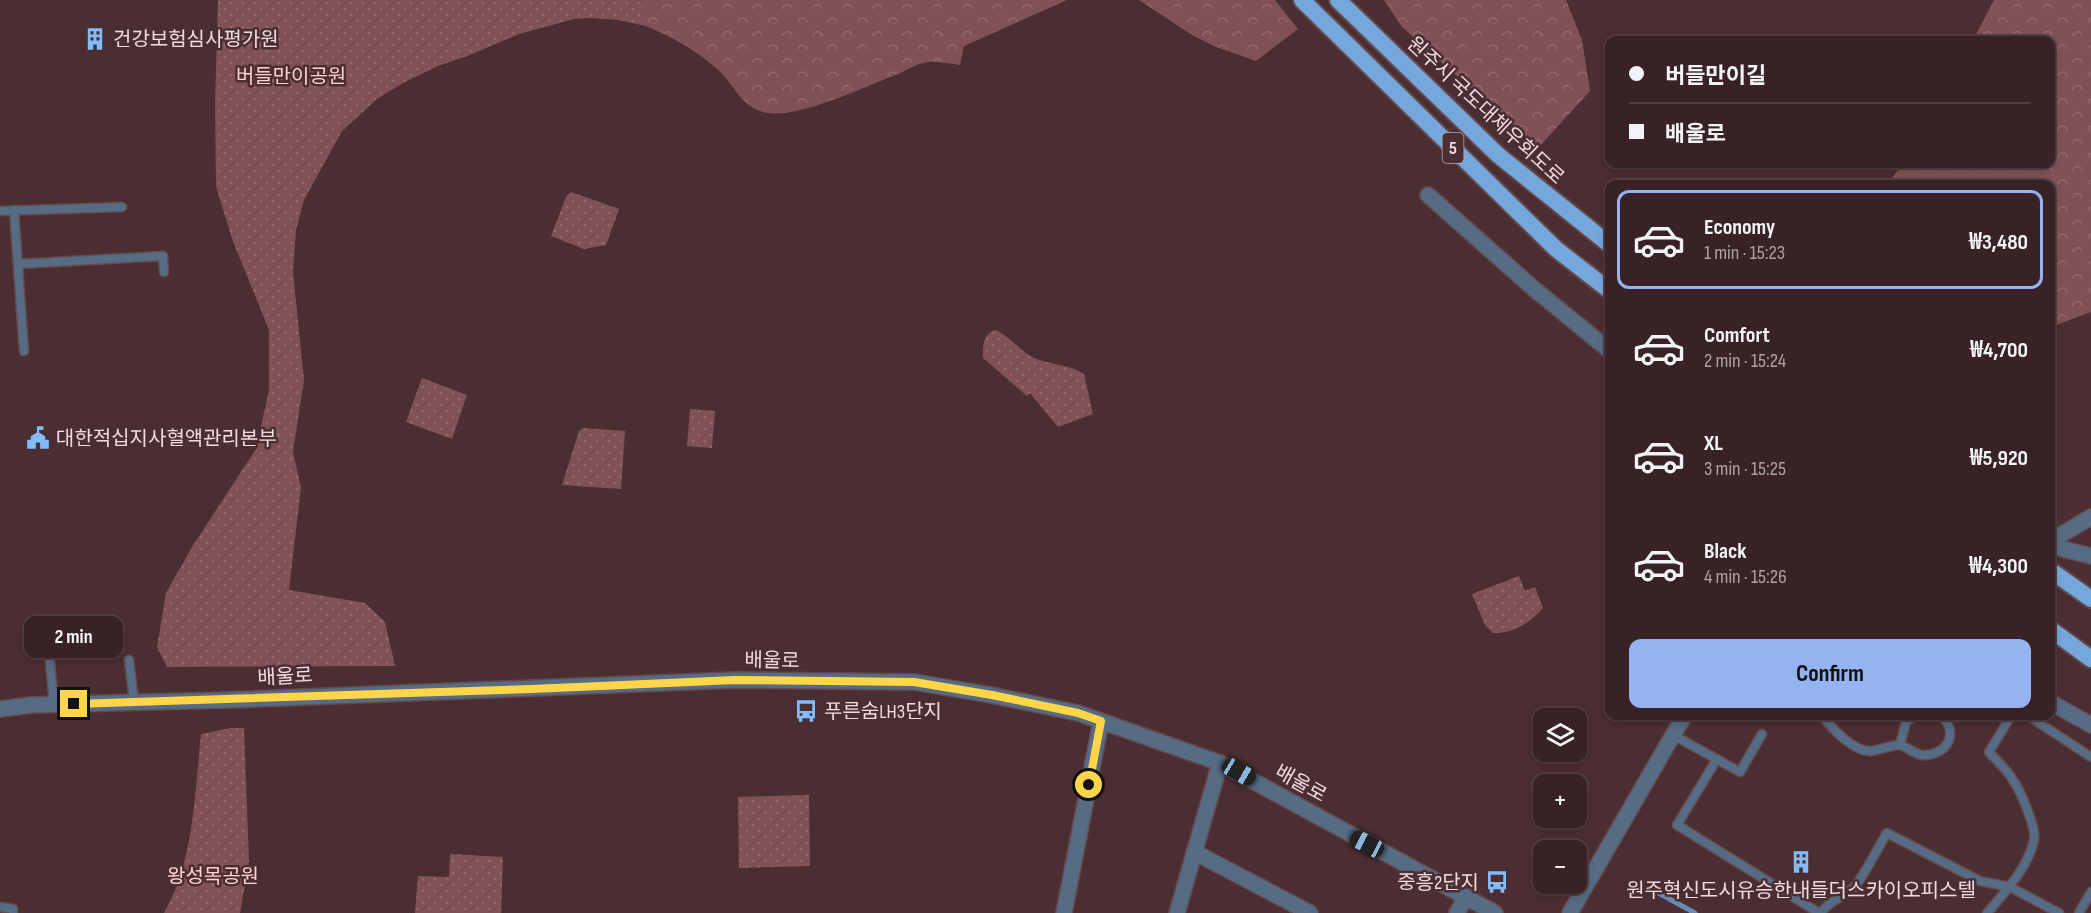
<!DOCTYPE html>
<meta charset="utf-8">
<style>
:root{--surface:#382225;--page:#3f2a2d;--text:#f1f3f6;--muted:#aba4a7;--line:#523f42;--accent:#95b2f1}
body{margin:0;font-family:"Sofia Sans Condensed","Noto Sans KR",sans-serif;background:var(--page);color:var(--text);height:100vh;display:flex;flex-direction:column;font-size:22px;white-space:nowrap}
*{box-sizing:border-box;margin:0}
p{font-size:20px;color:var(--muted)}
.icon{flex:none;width:33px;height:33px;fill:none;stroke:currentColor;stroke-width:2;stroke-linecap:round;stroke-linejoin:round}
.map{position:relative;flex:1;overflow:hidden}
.details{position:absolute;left:1605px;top:180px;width:450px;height:540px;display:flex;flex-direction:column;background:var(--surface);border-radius:12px;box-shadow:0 3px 9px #0003,0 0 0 2px var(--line)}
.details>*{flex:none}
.top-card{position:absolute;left:1605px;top:36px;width:450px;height:132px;border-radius:12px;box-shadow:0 3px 9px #0003,0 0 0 2px var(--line);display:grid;align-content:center;height:132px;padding:0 24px;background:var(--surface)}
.controls{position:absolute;left:1533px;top:708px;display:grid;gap:12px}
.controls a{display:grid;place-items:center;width:54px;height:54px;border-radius:12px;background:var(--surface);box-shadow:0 3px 9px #0003,0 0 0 2px var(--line);font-size:30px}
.end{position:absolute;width:27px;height:27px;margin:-14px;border:8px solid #ffd54a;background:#111;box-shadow:0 0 0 3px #111}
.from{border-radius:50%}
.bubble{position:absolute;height:42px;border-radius:12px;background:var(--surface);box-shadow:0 3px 9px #0003,0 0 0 2px var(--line);font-size:20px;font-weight:700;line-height:42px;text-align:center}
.car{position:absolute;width:18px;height:36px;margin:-18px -9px;border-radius:8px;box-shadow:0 0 4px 2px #0007;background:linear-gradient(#222 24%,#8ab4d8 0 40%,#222 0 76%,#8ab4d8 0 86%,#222 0)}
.top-card b{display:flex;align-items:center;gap:21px;height:57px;font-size:22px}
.top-card b+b{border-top:2px solid var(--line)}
.top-card i{width:15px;height:15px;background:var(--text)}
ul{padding:10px 0 0;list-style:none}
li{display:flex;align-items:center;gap:18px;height:99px;margin:0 12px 9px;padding:0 12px;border:3px solid transparent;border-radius:12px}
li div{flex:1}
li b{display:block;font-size:22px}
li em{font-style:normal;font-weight:700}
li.current{border-color:var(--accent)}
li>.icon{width:54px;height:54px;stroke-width:1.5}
.action{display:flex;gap:12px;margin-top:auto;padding:12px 24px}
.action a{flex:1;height:69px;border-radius:12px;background:var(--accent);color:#111;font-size:24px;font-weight:700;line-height:69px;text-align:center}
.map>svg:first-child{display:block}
.forest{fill:url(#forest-crowns)}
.park{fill:url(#park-dots)}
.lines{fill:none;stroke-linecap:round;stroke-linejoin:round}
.stream{stroke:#6c8ab0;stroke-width:5}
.service-casing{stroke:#654a4d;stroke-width:11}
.minor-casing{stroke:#654a4d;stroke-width:18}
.tertiary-casing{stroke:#654a4d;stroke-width:18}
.trunk-casing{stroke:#654a4d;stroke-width:20}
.service{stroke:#566b84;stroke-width:8}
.minor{stroke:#566b84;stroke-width:15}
.tertiary{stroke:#566b84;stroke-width:15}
.trunk{stroke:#76a7dc;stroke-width:16}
.route{stroke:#ffd54a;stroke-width:8}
.labels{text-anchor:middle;stroke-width:5;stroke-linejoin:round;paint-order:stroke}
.shield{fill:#4b2e31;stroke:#bea8aa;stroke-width:1.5}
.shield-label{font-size:18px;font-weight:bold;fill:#f0dcde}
.poi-label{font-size:20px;fill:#f0dcde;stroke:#4b2e31;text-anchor:start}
.park-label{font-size:20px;fill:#fecfd2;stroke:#4b2e31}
.street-label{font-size:20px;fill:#f0dcde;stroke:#4b2e31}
</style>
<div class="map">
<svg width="2091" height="913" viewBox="0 0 2091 913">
<defs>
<pattern id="forest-crowns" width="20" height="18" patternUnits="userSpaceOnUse" patternTransform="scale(1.5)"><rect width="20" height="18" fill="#805256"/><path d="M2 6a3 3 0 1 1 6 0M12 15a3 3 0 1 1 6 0" fill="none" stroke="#926a6e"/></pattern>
<pattern id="park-dots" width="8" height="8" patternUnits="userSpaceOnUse" patternTransform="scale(1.5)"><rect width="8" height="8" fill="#805256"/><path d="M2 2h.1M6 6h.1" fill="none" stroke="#926a6e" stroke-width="1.8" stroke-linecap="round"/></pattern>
</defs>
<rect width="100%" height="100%" fill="#4b2e31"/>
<g class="forest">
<path d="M639,0H1067L964,46L960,65C950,64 938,61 928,62C918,63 907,70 898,74C866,86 795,121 763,112C739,105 734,83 717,69C696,50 672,37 646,26Z"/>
<polygon points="1139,0 1275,0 1298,29 1256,61 1216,47 1192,35"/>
<polygon points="1384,0 1566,0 1582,40 1590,91 1538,148 1402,27"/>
<polygon points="1994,0 2091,0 2091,312 2051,327 2050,184 1888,184 1902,164 2050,164 2050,40 1973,40"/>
</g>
<g class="park">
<polygon points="218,0 639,0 646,26 618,20 591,18 574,19 519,34 470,55 438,66 403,83 377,99 342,131 304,200 296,230 293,272 304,380 293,452 301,487 289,590 365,603 385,622 395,666 167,667 157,647 166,593 192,547 256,449 269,390 269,330 232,239 216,186 215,106"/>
<polygon points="571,192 619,209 606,245 584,249 551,236 566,197"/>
<path d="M996,330C1010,337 1020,351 1034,358C1050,365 1069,364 1084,374L1093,414L1058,427L1030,393L1027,396L983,358C982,347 983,333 996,330Z"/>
<polygon points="422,378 467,395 452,439 406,422"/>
<polygon points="690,409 715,411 712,448 687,446"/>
<polygon points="583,428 625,431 621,489 562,485 579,431"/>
<path d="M1519,576L1525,591L1535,587L1543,608C1530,623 1513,634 1493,633L1485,625L1472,594Z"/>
<path d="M231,728H244L249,861L240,913H164C194,862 195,791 201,734Z"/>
<polygon points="809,795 810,866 739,868 738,797"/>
<polygon points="450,854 503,857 501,913 415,913 418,876 449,877"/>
</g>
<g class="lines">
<polyline class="stream" points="1651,889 1695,913"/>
<g class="service-casing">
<g id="service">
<polyline points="14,210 24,351"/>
<polyline points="0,211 122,207"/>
<polyline points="18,264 163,256 164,272"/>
<polyline points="49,652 54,704"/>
<polyline points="129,660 134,701"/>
<path d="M1823,716C1832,729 1853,751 1870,751C1880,750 1889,746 1898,745C1907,745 1914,755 1923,755C1947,756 1960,732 1941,716"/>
<polyline points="2031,716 2039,723 2091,757"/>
<polyline points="1673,735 1740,772 1762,734"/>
<polyline points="1900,745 1906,722 1913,716"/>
<polyline points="1717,759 1677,825 1819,913"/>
<polyline points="0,907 13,909 13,913"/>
<path d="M1821,913C1831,898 1844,899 1854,887C1865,875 1878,847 1887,833L1980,881L2010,887L2059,913"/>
<path d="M1987,913C2005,892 2028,868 2034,840C2037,829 2020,790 2013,780C2007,770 1997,761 1989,752L2011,716"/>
<polyline points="2079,913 2091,892"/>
</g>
</g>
<g class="minor-casing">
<g id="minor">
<polyline points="1428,195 1533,288 1610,351"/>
<polyline points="2050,540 2063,549 2091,556"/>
<polyline points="2051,541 2091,517"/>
<polyline points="2050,702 2091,725"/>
<polyline points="1194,852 1310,913"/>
<polyline points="1064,913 1101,721"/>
<polyline points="1177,913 1220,763"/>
<polyline points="1457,913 1466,897"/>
</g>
</g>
<g class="tertiary-casing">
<g id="tertiary">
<polyline points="0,709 31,705 228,700 735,680 914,682 991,695 1078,713 1220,763 1495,913"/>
<polyline points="1570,913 1684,716"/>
</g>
</g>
<g class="trunk-casing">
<g id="trunk">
<polyline points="1302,0 1556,249 1610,291"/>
<polyline points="1338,0 1498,155 1610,245"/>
<polyline points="2050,570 2091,599"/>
<polyline points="2050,629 2091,659"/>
</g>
</g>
<use href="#service" class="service"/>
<use href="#minor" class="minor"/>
<use href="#tertiary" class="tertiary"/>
<use href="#trunk" class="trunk"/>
</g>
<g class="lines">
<polyline class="route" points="74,704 532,689 735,680 914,682 992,695 1078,713 1101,721 1089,785"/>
</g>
<defs>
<g id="building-bare" transform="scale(1.8)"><path d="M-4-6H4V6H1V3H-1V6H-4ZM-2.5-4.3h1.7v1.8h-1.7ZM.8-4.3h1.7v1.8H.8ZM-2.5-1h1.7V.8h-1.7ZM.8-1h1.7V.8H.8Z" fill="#83bcfb" stroke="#4b2e31" stroke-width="2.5" paint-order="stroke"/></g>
<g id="civic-bare" transform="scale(1.8)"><path d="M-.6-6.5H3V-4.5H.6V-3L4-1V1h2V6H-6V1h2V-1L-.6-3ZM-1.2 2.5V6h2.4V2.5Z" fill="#83bcfb" stroke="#4b2e31" stroke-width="2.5" paint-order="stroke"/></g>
<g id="bus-bare" transform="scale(1.8)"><path d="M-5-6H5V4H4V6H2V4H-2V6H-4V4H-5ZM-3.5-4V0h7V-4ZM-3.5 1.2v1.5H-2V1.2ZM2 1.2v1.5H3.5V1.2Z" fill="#83bcfb" stroke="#4b2e31" stroke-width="2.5" paint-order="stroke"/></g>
</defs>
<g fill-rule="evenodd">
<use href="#building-bare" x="95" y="39"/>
<use href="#civic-bare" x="38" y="438"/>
<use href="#bus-bare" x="806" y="711"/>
<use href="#building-bare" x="1801" y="862"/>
<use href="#bus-bare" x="1497" y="882"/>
</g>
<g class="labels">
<rect class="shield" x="1442.5" y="133" width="21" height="30" rx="4.5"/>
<g class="shield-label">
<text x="1453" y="154">5</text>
</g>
<g class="poi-label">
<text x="113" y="46">건강보험심사평가원</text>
<text x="56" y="445">대한적십지사혈액관리본부</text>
<text x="824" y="718">푸른숨LH3단지</text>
<text x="1479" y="889" text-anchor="end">중흥2단지</text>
<text x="1801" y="897" text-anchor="middle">원주혁신도시유승한내들더스카이오피스텔</text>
</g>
<g class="park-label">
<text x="291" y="83">버들만이공원</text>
<text x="213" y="883">왕성목공원</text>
</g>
<g class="street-label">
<text transform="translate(1486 110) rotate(43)" y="7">원주시 국도대체우회도로</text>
<text transform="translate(772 660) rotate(1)" y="7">배울로</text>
<text transform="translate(285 676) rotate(-3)" y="7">배울로</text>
<text transform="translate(1301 783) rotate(29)" y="7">배울로</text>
</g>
</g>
</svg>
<div class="controls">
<a><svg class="icon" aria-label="layers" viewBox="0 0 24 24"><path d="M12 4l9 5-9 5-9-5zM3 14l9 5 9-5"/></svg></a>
<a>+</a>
<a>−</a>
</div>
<i class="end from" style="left:1089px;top:785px"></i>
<i class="end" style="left:74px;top:704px"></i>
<div class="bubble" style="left:24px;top:616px;width:99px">2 min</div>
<i class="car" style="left:1239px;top:772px;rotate:120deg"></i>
<i class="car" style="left:1367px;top:844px;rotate:298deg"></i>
<div class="top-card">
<b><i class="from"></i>버들만이길</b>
<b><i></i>배울로</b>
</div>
<section class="details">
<ul>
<li class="current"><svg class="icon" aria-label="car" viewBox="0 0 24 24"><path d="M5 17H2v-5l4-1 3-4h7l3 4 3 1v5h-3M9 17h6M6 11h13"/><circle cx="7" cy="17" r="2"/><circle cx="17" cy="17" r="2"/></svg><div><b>Economy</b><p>1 min · 15:23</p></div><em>₩3,480</em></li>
<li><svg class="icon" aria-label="car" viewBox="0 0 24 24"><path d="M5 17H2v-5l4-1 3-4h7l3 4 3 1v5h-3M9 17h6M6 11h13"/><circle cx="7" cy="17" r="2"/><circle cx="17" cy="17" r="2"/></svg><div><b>Comfort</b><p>2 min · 15:24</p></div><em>₩4,700</em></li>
<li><svg class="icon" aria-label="car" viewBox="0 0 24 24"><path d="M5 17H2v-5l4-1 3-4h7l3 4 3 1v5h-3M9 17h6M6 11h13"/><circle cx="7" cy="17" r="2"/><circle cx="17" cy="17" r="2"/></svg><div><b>XL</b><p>3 min · 15:25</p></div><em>₩5,920</em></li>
<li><svg class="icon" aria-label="car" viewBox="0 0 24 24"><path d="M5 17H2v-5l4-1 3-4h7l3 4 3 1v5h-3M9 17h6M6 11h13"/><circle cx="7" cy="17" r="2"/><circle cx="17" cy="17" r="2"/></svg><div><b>Black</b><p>4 min · 15:26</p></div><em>₩4,300</em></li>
</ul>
<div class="action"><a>Confirm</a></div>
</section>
</div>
